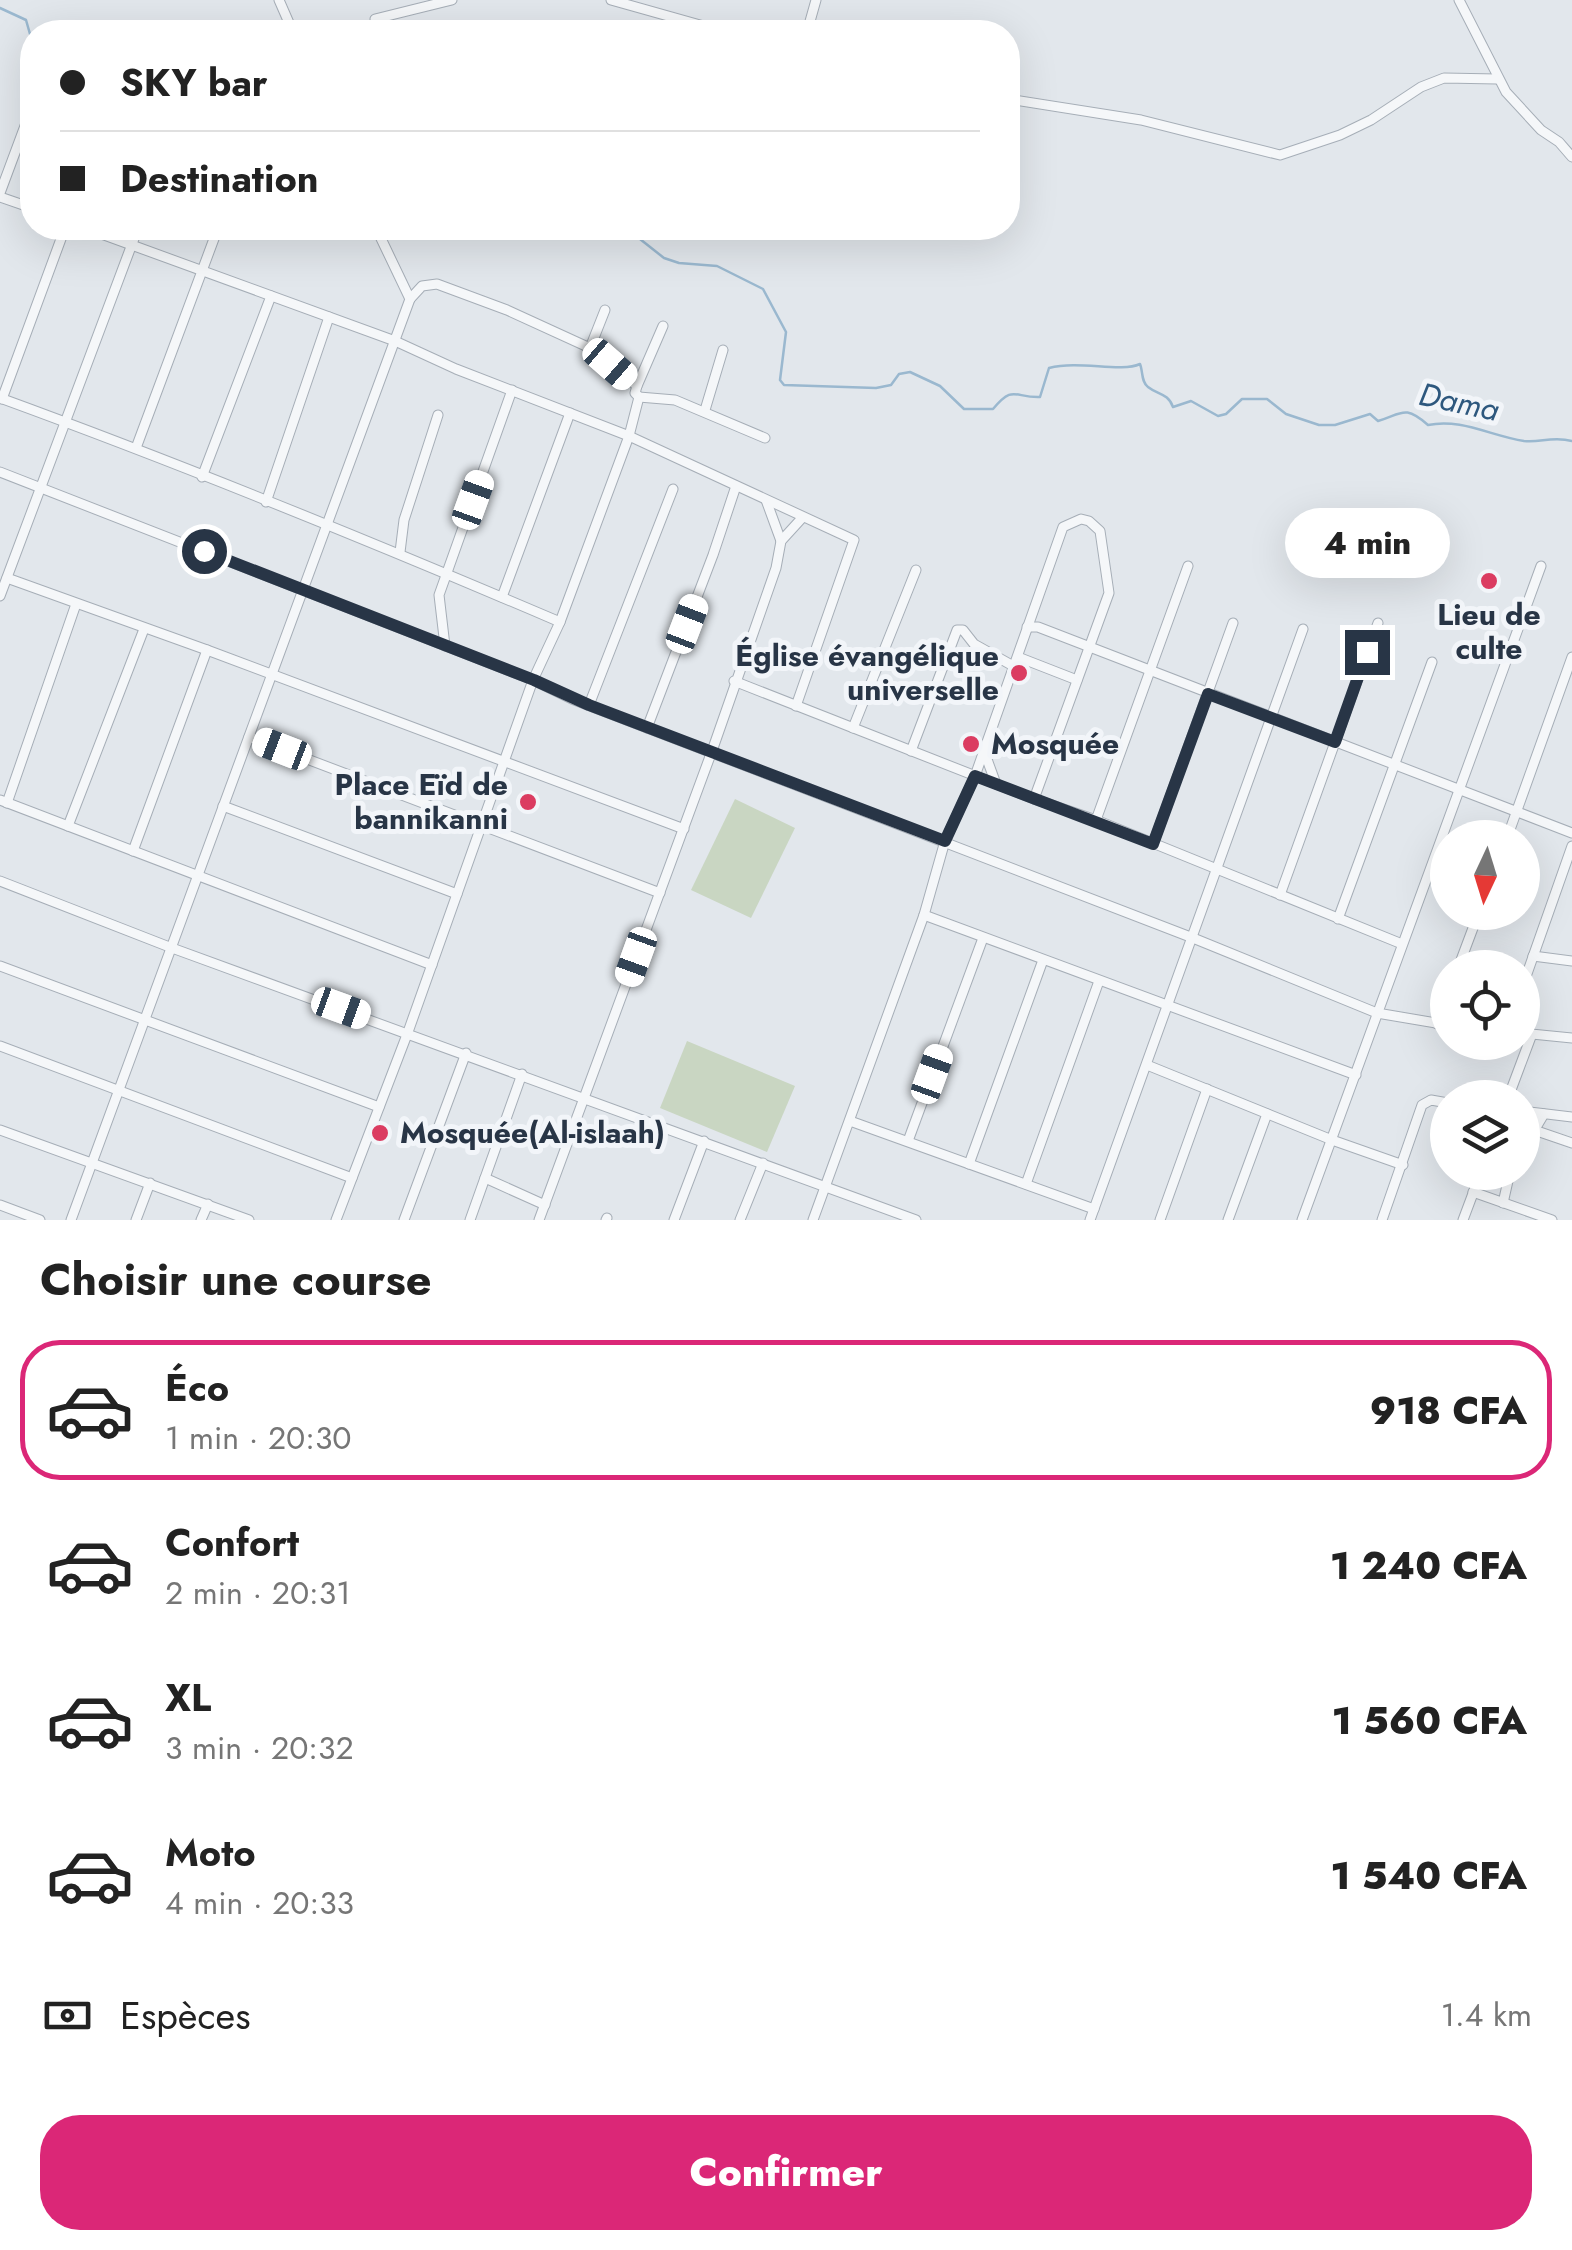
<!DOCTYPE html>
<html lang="fr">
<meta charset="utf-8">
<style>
:root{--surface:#fff;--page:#f6f6f6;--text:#222;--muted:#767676;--line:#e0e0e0;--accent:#db2777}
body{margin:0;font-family:Jost,sans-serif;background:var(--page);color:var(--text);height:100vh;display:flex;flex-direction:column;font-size:38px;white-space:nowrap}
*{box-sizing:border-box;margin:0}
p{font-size:32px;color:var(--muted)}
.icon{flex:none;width:55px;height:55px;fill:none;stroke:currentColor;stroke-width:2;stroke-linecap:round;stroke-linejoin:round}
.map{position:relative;height:1220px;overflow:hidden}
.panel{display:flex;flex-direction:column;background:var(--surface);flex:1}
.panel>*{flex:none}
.banner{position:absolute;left:20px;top:20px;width:1000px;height:220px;border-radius:40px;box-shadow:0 10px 40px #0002;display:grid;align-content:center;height:220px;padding:0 40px;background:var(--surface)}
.needle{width:65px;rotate:184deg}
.fabs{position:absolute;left:1430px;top:820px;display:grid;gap:20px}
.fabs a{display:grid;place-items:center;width:110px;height:110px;border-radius:50%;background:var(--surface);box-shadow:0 10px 40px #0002;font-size:50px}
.end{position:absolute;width:45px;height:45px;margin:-22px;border:12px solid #283546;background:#fff;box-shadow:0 0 0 5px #fff}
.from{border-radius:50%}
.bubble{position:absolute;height:70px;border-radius:35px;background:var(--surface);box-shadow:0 10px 40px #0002;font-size:32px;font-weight:800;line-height:70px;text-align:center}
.car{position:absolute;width:30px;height:60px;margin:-30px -15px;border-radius:12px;box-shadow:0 0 8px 2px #0007;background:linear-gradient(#fff 24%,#345 0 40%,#fff 0 76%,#345 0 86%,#fff 0)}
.banner b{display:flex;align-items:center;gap:35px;height:95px;font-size:38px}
.banner b+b{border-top:2px solid var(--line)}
.banner i{width:25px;height:25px;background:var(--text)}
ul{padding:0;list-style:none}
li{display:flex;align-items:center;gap:30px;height:140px;margin:0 20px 15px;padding:0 20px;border:5px solid transparent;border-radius:40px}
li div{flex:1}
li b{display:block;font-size:38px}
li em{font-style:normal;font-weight:800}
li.current{border-color:var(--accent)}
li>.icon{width:90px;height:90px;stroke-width:1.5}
h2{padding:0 40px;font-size:45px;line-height:120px}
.pay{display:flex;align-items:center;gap:25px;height:110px;padding:0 40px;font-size:38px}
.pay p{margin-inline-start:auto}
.action{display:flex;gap:20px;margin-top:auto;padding:20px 40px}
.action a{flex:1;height:115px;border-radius:40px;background:var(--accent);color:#fff;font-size:40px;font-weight:800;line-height:115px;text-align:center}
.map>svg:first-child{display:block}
.green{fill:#c9d6c2}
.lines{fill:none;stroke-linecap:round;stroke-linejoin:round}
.stream{stroke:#9ab8cf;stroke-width:2.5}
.minor-casing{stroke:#a6aeb7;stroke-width:11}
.minor{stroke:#f5f7f9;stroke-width:9}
.route{stroke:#283546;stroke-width:12}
.poi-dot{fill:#db3c61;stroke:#f2f5f9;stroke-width:4}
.labels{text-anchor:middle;stroke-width:10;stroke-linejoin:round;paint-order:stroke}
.poi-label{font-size:30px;font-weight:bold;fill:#283546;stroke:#f2f5f9;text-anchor:end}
.water-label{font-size:32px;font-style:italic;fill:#2e587e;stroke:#f2f5f9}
</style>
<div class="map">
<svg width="1572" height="1220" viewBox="0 0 1572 1220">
<rect width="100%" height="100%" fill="#e2e7ec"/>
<g class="green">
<polygon points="735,799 795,828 751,918 691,890"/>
<polygon points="687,1041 795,1086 767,1152 660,1108"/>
</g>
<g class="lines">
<g class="stream">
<polyline points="0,8 26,20 32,41"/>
<path d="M626,228L664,258L679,263L717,266L763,289L786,332L780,380L784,385L876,388L891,385L899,374L910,372L940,386L964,409H993C1014,384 1014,398 1040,397L1049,368C1080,360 1120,373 1140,364C1143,371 1141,382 1148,387C1158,395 1168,393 1173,407L1191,401L1218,416L1226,414L1242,399H1267L1286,414L1319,425H1335L1370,414L1378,421C1402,414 1404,404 1428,425C1461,418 1491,436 1524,441C1540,443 1552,436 1572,441"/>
</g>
<g class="minor-casing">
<g id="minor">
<polyline points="279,0 293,32"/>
<polyline points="611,0 725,32"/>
<polyline points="1459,0 1506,92 1541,130 1559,142 1572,157"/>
<polyline points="375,19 452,0"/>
<polyline points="807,32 816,0"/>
<polyline points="1008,99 1141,120 1280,155 1340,135 1371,120 1421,87 1444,78 1497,79"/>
<polyline points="0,193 32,107"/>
<polyline points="0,197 32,208"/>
<polyline points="85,228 395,341 456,369 629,436 854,540 796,706"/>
<polyline points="410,299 422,286 437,284 507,310 590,348 637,386"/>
<polyline points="590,348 605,310"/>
<polyline points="639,397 675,400 765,438"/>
<path d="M0,398C189,467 375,543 560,622"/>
<polyline points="2,399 65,228"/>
<polyline points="705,410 723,350"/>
<polyline points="136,448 218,228"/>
<polyline points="0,472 533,680 572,699 1193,938 1377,1013 1448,1025"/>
<polyline points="202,477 271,296"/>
<polyline points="766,500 781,541"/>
<polyline points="266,502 329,317"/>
<polyline points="400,552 404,520 438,415"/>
<polyline points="7,578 207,650 684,829"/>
<polyline points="0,596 138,228"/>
<polyline points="502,597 570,413"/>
<polyline points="1027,627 1038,627 1572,833"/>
<polyline points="445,646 439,595 512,390"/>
<polyline points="1018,657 1077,680"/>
<polyline points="734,681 1034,799 1096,820 1402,944"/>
<polyline points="589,705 673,489"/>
<polyline points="647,728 713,555 736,486"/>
<polyline points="853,728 916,570"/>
<polyline points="249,737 660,893"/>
<polyline points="911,751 957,630 963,630 974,644 1015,667"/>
<polyline points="984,751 996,784"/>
<polyline points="0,800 432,965"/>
<polyline points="7,803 76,604"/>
<polyline points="223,806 457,894"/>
<polyline points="1096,820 1188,566"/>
<polyline points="68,826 144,629"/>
<polyline points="1507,838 1572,657"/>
<polyline points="1153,844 1233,623"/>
<polyline points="133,851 207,650"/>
<polyline points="0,881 172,948 916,1220"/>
<polyline points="1280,895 1378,623"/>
<polyline points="924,915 1356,1075"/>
<polyline points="1338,919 1432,662"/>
<polyline points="1533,956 1572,961"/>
<polyline points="0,966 379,1107"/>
<polyline points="1458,968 1479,912"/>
<polyline points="1522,988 1572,846"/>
<polyline points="1437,1024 1448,997"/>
<polyline points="1522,1033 1572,1038"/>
<polyline points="0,1046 352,1178"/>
<polyline points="1147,1065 1332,1140 1403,1165"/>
<polyline points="1508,1098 1532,1034"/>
<polyline points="1522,1111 1572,1117"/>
<polyline points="850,1121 1094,1209"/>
<polyline points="0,1130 249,1220"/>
<polyline points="1534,1130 1572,1143"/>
<polyline points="908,1141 983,938"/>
<polyline points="1522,1151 1544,1114"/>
<polyline points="969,1164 1043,960"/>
<polyline points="485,1178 545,1205"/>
<polyline points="1026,1184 1099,981"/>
<polyline points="1473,1192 1552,1220"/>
<polyline points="1503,1203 1510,1172"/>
<polyline points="0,1205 40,1220"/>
<polyline points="71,1220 410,299 376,228"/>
<polyline points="136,1220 150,1183"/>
<polyline points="201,1220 208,1204"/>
<polyline points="336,1220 408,1032 533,680 560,622 629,436 639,397 635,393 637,386 663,326"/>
<polyline points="404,1220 466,1053"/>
<polyline points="470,1220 522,1074"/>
<polyline points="539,1220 712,751 776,568 781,541 802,518"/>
<polyline points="606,1220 607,1218"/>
<polyline points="674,1220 704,1141"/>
<polyline points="740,1220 763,1163"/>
<polyline points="813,1220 924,915 945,841 975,776 1063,527 1081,519 1089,521 1100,531 1109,593 1034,799"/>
<polyline points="1090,1220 1303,629"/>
<polyline points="1160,1220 1207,1089"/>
<polyline points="1228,1220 1267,1114"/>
<polyline points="1302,1220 1541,566"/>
<polyline points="1382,1220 1422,1105 1431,1100 1448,1103"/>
<polyline points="1463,1220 1481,1172"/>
</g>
</g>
<use href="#minor" class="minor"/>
</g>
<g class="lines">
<polyline class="route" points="204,551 534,680 589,705 945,841 975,776 1153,844 1208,694 1335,742 1367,652"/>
</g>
<g class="poi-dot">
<circle cx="1489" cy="581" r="10"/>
<circle cx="1019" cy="673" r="10"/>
<circle cx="971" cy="744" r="10"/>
<circle cx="528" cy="802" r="10"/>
<circle cx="380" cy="1133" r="10"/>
</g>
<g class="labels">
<g class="poi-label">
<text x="1489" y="625" text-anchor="middle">Lieu de<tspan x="1489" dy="34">culte</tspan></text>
<text x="999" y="666">Église évangélique<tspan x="999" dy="34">universelle</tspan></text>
<text x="991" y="754" text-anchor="start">Mosquée</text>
<text x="508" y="795">Place Eïd de<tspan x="508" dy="34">bannikanni</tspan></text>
<text x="400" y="1143" text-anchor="start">Mosquée(Al-islaah)</text>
</g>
<g class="water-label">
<text transform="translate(1459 402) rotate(12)" y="11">Dama</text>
</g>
</g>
</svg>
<div class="fabs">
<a><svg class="needle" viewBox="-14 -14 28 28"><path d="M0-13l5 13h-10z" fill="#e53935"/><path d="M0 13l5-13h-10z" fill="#767676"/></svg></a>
<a><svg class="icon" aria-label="locate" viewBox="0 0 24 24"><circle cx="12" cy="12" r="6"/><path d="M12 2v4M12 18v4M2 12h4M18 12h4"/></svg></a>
<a><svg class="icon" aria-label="layers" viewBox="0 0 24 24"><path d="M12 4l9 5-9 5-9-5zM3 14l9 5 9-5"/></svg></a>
</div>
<i class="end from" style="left:204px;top:551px"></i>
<i class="end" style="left:1367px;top:652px"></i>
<div class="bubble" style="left:1285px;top:508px;width:165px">4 min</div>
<i class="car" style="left:610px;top:364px;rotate:131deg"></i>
<i class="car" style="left:473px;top:500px;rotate:20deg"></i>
<i class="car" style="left:687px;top:624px;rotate:21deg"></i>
<i class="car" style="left:282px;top:749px;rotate:291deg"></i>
<i class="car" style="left:636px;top:957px;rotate:200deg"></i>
<i class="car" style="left:341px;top:1008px;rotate:110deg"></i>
<i class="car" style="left:932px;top:1074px;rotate:20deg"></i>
<div class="banner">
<b><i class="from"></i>SKY bar</b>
<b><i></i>Destination</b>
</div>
</div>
<section class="panel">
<h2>Choisir une course</h2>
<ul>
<li class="current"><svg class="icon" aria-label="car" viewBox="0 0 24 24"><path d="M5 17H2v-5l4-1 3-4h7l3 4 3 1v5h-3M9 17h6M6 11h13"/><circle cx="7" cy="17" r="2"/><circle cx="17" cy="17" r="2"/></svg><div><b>Éco</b><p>1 min · 20:30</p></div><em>918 CFA</em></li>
<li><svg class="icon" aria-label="car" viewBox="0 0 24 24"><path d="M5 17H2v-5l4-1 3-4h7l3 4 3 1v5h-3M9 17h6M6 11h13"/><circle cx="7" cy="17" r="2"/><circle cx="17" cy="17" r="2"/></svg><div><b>Confort</b><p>2 min · 20:31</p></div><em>1 240 CFA</em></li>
<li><svg class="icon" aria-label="car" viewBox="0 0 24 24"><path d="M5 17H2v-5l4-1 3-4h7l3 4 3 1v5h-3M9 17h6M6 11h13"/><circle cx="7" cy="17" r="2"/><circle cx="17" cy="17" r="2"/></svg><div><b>XL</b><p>3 min · 20:32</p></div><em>1 560 CFA</em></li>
<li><svg class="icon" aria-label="car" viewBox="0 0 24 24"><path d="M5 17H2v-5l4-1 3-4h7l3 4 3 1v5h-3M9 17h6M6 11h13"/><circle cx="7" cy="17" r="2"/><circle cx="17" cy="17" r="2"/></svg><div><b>Moto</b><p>4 min · 20:33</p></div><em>1 540 CFA</em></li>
</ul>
<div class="pay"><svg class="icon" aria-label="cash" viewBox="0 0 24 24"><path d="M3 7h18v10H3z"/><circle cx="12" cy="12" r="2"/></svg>Espèces<p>1.4 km</p></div>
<div class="action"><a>Confirmer</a></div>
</section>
